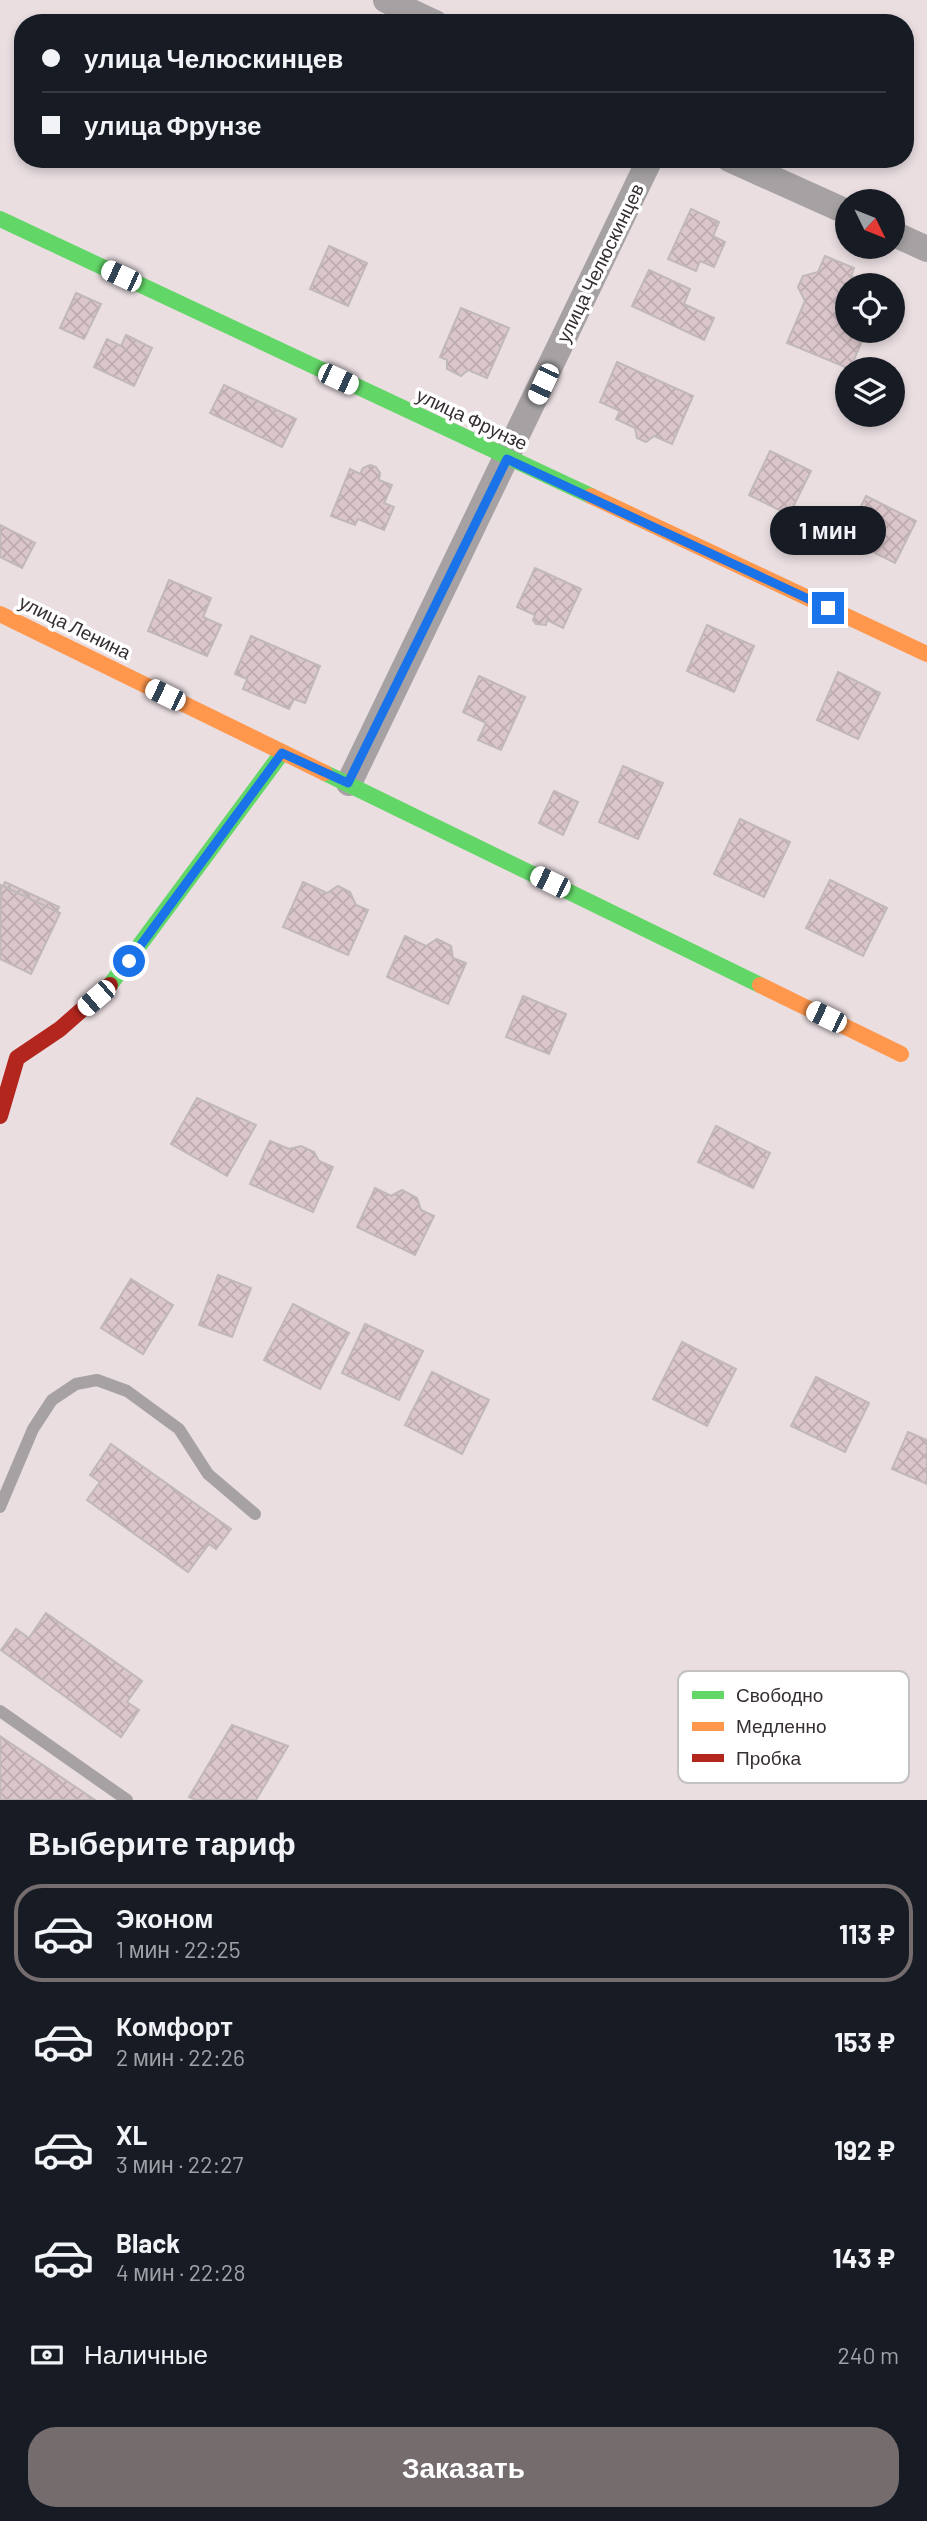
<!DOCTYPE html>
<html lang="ru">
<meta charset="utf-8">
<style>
:root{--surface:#171b24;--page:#20242c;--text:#f1f3f6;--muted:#9ea1a6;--line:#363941;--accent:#756c6e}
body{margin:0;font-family:Barlow,sans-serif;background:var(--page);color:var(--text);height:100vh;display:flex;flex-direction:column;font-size:26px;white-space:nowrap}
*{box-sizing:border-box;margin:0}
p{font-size:23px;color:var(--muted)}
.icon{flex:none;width:38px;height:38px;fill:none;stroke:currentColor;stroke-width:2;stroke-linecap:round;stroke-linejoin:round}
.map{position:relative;height:1800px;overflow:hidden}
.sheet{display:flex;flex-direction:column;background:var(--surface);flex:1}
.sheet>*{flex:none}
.hud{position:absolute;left:14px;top:14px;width:900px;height:154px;border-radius:28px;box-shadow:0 4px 10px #0003;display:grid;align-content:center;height:154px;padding:0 28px;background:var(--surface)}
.needle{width:46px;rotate:133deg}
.controls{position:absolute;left:835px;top:189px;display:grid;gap:14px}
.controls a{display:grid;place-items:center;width:70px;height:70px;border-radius:50%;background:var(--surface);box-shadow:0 4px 10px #0003;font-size:35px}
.end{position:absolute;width:32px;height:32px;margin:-16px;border:9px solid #1a73e8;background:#fff;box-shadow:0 0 0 4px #fff}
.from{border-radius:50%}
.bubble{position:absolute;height:49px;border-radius:24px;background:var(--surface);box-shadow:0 4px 10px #0003;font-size:23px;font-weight:700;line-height:49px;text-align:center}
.car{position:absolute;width:21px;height:42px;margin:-21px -10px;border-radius:9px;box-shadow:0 0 5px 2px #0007;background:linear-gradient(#fff 24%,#345 0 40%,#fff 0 76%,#345 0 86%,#fff 0)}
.hud b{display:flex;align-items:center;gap:24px;height:66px;font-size:26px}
.hud b+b{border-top:2px solid var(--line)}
.hud i{width:18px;height:18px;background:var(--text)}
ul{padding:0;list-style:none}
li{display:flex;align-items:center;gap:21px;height:98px;margin:0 14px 10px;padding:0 14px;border:4px solid transparent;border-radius:28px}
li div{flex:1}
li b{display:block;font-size:26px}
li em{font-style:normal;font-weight:700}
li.active{border-color:var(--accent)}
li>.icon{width:63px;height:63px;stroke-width:1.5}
h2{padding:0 28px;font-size:32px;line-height:84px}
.pay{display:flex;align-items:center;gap:18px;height:77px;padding:0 28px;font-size:26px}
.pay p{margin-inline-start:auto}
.primary-button{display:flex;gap:14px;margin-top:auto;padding:14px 28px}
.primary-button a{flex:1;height:80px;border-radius:28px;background:var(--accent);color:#fff;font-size:28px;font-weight:700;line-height:80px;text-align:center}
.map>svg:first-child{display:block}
.building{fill:url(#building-cross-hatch);stroke:#c0b8b9;stroke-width:2}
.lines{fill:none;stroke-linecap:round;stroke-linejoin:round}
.lane{stroke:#a6a2a3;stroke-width:12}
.street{stroke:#a6a2a3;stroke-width:26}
.fast{stroke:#63d668;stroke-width:16}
.slow{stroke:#ff974d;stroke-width:16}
.jam{stroke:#b3261e;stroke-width:16}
.route{stroke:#1a73e8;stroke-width:9}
.labels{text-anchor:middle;stroke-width:7;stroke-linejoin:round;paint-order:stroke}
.street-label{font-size:19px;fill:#362f30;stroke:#fff}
.key{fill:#fff;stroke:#c3c1c1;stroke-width:2}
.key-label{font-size:19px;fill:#362f30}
</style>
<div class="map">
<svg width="927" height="1800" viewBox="0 0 927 1800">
<defs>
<pattern id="building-cross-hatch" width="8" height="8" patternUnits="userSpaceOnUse" patternTransform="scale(1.75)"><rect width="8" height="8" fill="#dbc7cb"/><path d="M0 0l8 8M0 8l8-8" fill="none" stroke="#bdabaf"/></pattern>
</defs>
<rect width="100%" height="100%" fill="#eadee1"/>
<g class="building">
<polygon points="691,209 719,222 713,236 725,242 714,267 700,261 696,271 668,259"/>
<polygon points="329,246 367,263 348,306 310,289"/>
<polygon points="825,256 854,268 851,276 871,285 847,285 847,331 854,331 851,337 862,341 850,369 787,343 805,301 798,287 803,276 818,272"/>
<polygon points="649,270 690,289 684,304 714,318 704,340 632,306"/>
<polygon points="76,293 101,304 84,339 60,328"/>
<polygon points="461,308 509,328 487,378 468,370 461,376 447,369 447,360 440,357"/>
<polygon points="126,335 152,348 134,386 94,367 107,339 121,346"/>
<polygon points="617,362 693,396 672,444 654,436 646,442 637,438 635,428 616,419 620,411 600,402"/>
<polygon points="224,385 296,419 282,447 210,413"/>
<polygon points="770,451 811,471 789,515 749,495"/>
<polygon points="370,465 376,467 380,473 379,480 392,485 384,503 394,507 384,530 358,519 355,525 331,516 350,469 360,474 363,468"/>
<polygon points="866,496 916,521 895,563 845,538"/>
<polygon points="0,525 35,543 22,568 0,557"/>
<polygon points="535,568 581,589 563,628 547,620 546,625 536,624 533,620 535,615 517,607"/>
<polygon points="169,580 211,598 203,617 221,625 207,656 148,631"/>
<polygon points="707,625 754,646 734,692 687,671"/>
<polygon points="251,636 320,666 305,703 294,699 289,709 243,689 247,679 235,674"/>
<polygon points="838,672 880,693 858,739 817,720"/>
<polygon points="479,676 525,697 501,750 478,740 486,723 463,712"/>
<polygon points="623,766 663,783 638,839 599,822"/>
<polygon points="554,791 578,802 563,835 539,823"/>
<polygon points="740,819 790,842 764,897 714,874"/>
<polygon points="830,880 887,908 863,956 806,928"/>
<polygon points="5,882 59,907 30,967 0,957 0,894"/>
<polygon points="303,882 327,893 338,886 350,892 356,905 368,910 348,955 283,927"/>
<polygon points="1,885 60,913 31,974 0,959"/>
<polygon points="405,936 426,946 437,939 451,946 453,958 466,963 448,1004 387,977"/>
<polygon points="523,996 566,1014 549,1054 506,1037"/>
<polygon points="197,1098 256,1125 227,1176 171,1144"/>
<polygon points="716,1126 770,1153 753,1188 698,1162"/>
<polygon points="270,1141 289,1149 301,1146 314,1152 319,1161 333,1167 313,1212 250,1184"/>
<polygon points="375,1188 391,1196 402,1190 417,1198 421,1210 434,1216 415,1255 357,1227"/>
<polygon points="218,1275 251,1288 232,1337 199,1325"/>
<polygon points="131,1279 173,1305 143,1354 101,1328"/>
<polygon points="293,1304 349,1333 320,1389 264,1360"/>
<polygon points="365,1324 423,1351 399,1400 342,1373"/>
<polygon points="682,1342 736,1369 707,1426 653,1399"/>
<polygon points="432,1372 489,1400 462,1454 405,1425"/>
<polygon points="816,1377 869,1403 845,1452 791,1426"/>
<polygon points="908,1432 927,1440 927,1484 892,1469"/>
<polygon points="111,1444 231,1529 216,1549 209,1544 188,1572 87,1500 100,1482 90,1475"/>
<polygon points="46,1613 142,1681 127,1702 139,1710 121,1737 1,1650 16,1629 29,1638"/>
<polygon points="232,1725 288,1746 256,1800 196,1800 189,1797"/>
<polygon points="0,1736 95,1800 0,1800"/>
</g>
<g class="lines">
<g class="lane">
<polyline points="0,1507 33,1429 52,1400 76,1384 97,1380 127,1391 179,1429 208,1474 255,1514"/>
<polyline points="0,1711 127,1800"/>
</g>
<g class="street">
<polyline points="386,0 435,23"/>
<polyline points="729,159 847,212"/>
<polyline points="892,233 927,249"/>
<polyline points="349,783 650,159"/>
</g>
<g class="fast">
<polyline points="0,219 591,496"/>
<polyline points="325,773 760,985"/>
<polyline points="110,985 282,753"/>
</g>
<g class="slow">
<polyline points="591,496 927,654"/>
<polyline points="0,614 325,773"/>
<polyline points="760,985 901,1054"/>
</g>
<polyline class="jam" points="0,1116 17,1058 60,1029 110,985"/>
</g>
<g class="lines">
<polyline class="route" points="129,961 282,753 348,783 507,459 828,608"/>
</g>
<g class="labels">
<g class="street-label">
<text transform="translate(600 263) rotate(-64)" y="7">улица Челюскинцев</text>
<text transform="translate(472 419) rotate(25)" y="7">улица Фрунзе</text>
<text transform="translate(75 627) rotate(26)" y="7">улица Ленина</text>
</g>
</g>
<rect x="678" y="1671" width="231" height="112" rx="10" class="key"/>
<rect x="692" y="1691" width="32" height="8" fill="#63d668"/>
<rect x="692" y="1722" width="32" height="9" fill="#ff974d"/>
<rect x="692" y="1754" width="32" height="8" fill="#b3261e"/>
<g class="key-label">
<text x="736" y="1702">Свободно</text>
<text x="736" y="1733">Медленно</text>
<text x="736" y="1765">Пробка</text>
</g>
</svg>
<div class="controls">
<a><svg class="needle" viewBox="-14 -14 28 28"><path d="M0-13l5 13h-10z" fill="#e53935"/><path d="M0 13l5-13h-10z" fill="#9ea1a6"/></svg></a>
<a><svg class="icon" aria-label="locate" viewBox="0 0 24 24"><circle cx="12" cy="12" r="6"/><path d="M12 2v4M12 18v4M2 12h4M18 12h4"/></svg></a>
<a><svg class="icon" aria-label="layers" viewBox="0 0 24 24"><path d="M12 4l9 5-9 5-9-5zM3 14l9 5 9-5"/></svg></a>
</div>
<i class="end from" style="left:129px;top:961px"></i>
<i class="end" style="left:828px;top:608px"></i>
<div class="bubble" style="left:770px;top:506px;width:116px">1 мин</div>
<i class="car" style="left:121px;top:276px;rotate:295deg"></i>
<i class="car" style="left:338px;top:379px;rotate:115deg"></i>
<i class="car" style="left:543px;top:384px;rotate:205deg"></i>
<i class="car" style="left:165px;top:695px;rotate:296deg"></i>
<i class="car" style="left:550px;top:882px;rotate:296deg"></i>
<i class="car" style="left:96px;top:998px;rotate:229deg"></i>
<i class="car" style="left:826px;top:1017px;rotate:296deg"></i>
<div class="hud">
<b><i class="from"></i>улица Челюскинцев</b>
<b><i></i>улица Фрунзе</b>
</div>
</div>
<section class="sheet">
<h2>Выберите тариф</h2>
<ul>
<li class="active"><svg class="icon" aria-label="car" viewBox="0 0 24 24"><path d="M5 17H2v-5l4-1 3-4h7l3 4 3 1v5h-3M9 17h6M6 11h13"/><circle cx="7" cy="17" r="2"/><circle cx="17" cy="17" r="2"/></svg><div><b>Эконом</b><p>1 мин · 22:25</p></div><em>113 ₽</em></li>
<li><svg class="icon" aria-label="car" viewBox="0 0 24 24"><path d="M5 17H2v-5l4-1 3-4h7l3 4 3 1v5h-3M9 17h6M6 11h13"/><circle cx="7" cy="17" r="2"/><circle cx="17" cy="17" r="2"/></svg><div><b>Комфорт</b><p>2 мин · 22:26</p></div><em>153 ₽</em></li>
<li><svg class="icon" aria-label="car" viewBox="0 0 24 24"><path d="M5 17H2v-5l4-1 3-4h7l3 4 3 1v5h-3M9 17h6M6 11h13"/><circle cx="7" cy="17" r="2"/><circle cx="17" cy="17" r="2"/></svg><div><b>XL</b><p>3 мин · 22:27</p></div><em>192 ₽</em></li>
<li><svg class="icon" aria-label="car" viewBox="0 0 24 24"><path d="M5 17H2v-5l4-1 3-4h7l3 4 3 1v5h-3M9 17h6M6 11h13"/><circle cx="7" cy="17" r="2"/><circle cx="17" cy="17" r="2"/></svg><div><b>Black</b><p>4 мин · 22:28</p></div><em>143 ₽</em></li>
</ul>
<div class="pay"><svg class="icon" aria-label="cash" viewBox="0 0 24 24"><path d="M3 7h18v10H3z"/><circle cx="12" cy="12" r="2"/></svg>Наличные<p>240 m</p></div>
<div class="primary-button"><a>Заказать</a></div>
</section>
